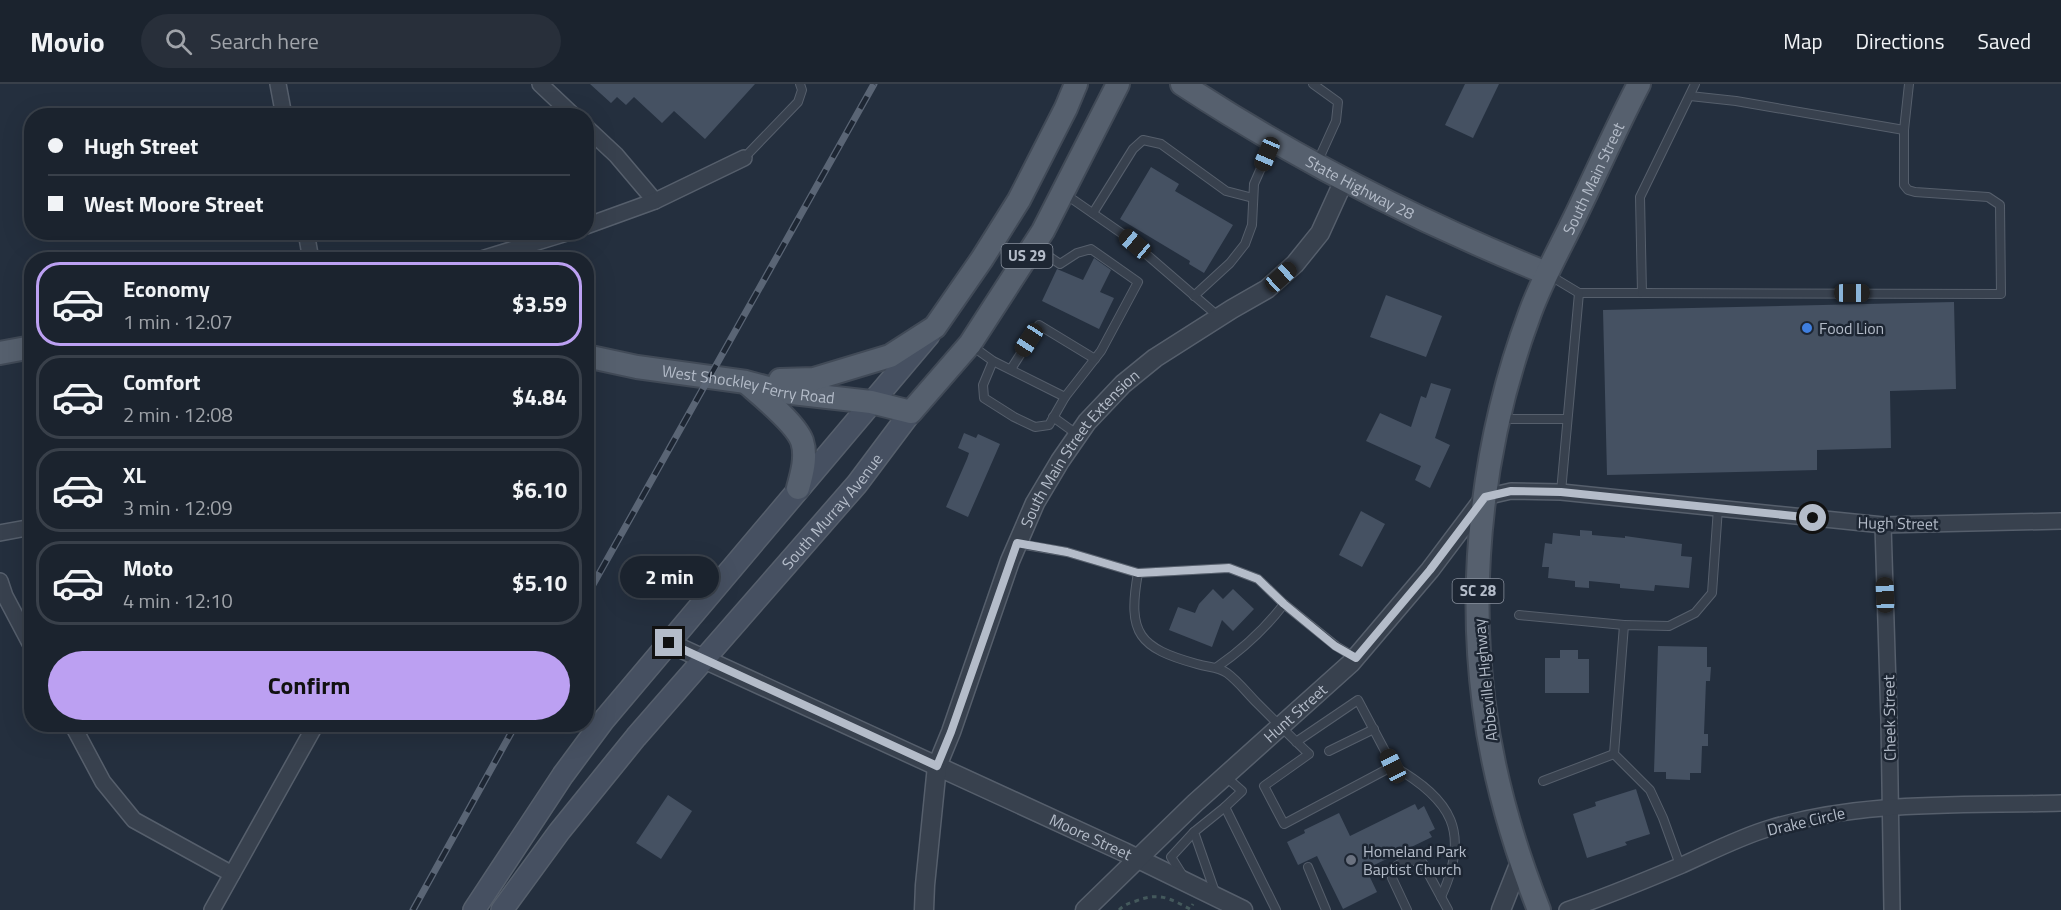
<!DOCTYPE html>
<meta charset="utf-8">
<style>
:root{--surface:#1b232e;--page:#282f3a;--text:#f1f3f6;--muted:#a0a4aa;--line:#39404a;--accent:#bca0f2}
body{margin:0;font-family:"Titillium Web",sans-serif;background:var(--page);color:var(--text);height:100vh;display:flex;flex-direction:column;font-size:22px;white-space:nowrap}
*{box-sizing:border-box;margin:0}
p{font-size:20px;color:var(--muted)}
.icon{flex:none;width:33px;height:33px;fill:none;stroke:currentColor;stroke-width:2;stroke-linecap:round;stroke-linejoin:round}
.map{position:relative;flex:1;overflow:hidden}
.drawer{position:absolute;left:24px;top:168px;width:570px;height:480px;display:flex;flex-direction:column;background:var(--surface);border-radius:24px;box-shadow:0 6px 24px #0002,0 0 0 2px var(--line)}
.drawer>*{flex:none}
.banner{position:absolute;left:24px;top:24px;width:570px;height:132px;border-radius:24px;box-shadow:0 6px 24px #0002,0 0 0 2px var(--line);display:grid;align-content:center;height:132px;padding:0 24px;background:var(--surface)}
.end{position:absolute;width:27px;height:27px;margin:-14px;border:8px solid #b4bcc9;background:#111;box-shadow:0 0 0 3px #111}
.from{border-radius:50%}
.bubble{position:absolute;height:42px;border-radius:21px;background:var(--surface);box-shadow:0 6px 24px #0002,0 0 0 2px var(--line);font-size:20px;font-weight:700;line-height:42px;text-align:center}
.car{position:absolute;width:18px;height:36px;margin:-18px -9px;border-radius:8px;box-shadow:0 0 4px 2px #0007;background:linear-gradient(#222 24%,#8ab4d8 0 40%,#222 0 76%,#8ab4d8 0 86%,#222 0)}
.banner b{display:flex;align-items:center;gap:21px;height:57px;font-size:22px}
.banner b+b{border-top:2px solid var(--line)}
.banner i{width:15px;height:15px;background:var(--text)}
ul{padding:10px 0 0;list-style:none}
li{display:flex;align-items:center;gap:18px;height:84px;margin:0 12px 9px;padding:0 12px;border:3px solid var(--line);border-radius:24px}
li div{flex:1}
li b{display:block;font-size:22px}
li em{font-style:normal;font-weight:700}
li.current{border-color:var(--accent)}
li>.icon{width:54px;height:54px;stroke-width:1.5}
.cta{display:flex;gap:12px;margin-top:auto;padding:12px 24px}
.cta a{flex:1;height:69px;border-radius:36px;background:var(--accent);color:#111;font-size:24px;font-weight:700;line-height:69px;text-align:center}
header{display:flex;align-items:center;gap:36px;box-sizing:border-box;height:84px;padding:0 30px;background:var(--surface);border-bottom:2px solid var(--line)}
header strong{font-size:28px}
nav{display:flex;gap:33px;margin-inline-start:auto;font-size:21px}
.search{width:420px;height:54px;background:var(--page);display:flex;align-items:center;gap:15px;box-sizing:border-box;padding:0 21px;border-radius:33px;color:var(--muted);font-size:22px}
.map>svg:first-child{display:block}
.building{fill:#455162}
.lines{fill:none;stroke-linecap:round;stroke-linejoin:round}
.service-casing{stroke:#565f6c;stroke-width:10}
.minor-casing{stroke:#565f6c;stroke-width:18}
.tertiary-casing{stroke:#565f6c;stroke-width:21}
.secondary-casing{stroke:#565f6c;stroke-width:24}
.primary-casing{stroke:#414a57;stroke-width:26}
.path{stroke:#44595c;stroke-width:3;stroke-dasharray:4.5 4.5;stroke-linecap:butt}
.service{stroke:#38414e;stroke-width:8}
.minor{stroke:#38414e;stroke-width:15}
.tertiary{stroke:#38414e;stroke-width:18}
.secondary{stroke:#465061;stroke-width:21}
.primary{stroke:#56606e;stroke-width:22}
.rail-casing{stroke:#5a6575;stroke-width:7}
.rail{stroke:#1d2633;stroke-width:4.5;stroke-dasharray:14;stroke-linecap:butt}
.route{stroke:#b4bcc9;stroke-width:8}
.shop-dot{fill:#3f7fe0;stroke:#1d2633;stroke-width:2}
.worship-dot{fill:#6b7280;stroke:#1d2633;stroke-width:2}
.labels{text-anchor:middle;stroke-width:5;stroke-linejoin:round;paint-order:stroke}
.shield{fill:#1d2633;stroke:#878f9c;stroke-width:1.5}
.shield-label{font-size:15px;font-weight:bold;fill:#b4bcc9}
.street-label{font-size:16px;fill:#b4bcc9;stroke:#1d2633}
.poi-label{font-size:16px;fill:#b4bcc9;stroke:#1d2633;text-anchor:start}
</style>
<header>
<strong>Movio</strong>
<div class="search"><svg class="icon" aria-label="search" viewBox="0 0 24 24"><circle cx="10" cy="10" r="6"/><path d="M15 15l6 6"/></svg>Search here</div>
<nav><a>Map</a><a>Directions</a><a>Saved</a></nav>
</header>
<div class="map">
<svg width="2061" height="826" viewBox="0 0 2061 826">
<rect width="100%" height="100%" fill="#242f3e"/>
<g class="building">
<polygon points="590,0 755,0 705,55 674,27 662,39 634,13 626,21 617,13 611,19"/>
<polygon points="1465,0 1499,0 1473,54 1445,41"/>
<polygon points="1151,83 1179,100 1175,107 1233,141 1204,189 1189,180 1190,177 1120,135"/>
<polygon points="1094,174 1111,186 1100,208 1114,214 1099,245 1042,217 1057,185 1083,196"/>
<polygon points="1386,211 1442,232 1426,273 1370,253"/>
<polygon points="1954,218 1956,305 1890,307 1891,364 1817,366 1817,386 1607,391 1603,226"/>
<polygon points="1431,299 1451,305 1435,354 1450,361 1430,404 1415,396 1421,382 1366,357 1380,329 1411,343 1421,312 1426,314"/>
<polygon points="964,349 976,354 978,350 1000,360 968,433 946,423 967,375 969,369 958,364"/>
<polygon points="1361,427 1385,440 1362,483 1339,471"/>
<polygon points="1580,446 1592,447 1592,451 1625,454 1625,452 1682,460 1681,472 1692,473 1689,504 1655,501 1654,507 1620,504 1620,500 1589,497 1589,504 1575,503 1575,497 1548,494 1549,483 1542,483 1545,459 1552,460 1553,449 1580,452"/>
<polygon points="1213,505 1223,515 1233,505 1254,525 1233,547 1222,536 1212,563 1169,546 1178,523 1195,529 1199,520"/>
<polygon points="1658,562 1707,563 1707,583 1711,583 1710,597 1706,597 1704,650 1708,650 1708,662 1702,662 1701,689 1690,689 1690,696 1666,695 1666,688 1654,688"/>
<polygon points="1560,566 1578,566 1578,575 1589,575 1589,609 1545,609 1545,574 1560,574"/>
<polygon points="1636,705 1650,750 1625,758 1627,761 1587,774 1573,730 1596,722 1595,718"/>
<polygon points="668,711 692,727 661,775 636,759"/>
<polygon points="1415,720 1418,726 1424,722 1435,745 1429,748 1432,753 1366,785 1377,808 1343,825 1317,772 1298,781 1287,758 1305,749 1304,746 1339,729 1350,752"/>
</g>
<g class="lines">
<g class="service-casing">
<g id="service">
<polyline points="1313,0 1338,18 1336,37 1317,79"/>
<polyline points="1690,12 1736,17 1904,46"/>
<polyline points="744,74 798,18 802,6 800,0"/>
<polyline points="1065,110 1124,151 1219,233"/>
<polyline points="1093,129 1133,65 1143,56 1161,60 1226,107 1253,114"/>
<polyline points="1035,163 1060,180 1077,169 1091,165 1138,198 1101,267 1065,313"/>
<polyline points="1549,191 1579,209 1642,209 1640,113 1695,0"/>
<polyline points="1642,209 2001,210 2000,121 1988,113 1915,108 1908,106 1904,101 1904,46 1909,0"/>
<polyline points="1194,212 1230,179 1245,160 1252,141 1254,100 1272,59"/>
<polyline points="972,262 993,277 1065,313 1049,341 1035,343 1014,333 984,314 983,301 993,277"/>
<polyline points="1011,285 1039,241 1095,275"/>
<polyline points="1053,333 1078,351"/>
<polyline points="1502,335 1567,335"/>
<polyline points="1561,408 1579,209"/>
<polyline points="1019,460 1067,468 1138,489 1229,484 1258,495 1284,520 1336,562 1356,574"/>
<path d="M1138,489C1127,550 1139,564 1197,580C1209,584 1217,582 1227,589C1238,597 1247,609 1257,619C1274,636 1291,653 1309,670L1264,702L1284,740L1393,682L1358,616L1296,658"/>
<polyline points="1519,531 1624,541"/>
<path d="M1217,583C1243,565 1264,546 1284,520"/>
<polyline points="1329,667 1374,645"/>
<path d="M1393,682C1452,716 1471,748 1441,813"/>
<polyline points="1225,692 1242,707 1225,723 1276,826"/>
<polyline points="1543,697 1614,670"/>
<polyline points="1680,781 1663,734 1650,706 1614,670 1624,541 1669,542 1695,529 1712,509 1718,424"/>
<polyline points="1308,783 1326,826"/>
<polyline points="1183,792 1171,773 1194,748"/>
<polyline points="1216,811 1194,748 1225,723"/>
<polyline points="1407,826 1392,794 1393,784 1403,778 1421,776 1448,826"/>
</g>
</g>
<g class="minor-casing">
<g id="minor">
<polyline points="278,0 284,32"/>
<polyline points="540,0 574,32"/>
<polyline points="586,43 616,71 655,117"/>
<polyline points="586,142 655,117 744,74"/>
<polyline points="306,148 311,176"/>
<polyline points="478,176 570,148"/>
<polyline points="1485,413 1511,407 1561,408 1883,441 2061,437"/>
<polyline points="1883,441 1889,636 1892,826"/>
<polyline points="0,449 32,443"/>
<polyline points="0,497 5,512 32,563"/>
<polyline points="72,640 103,698 134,736 232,790"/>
<polyline points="212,826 316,640"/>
<path d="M1567,826C1606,813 1644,797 1682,781C1711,768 1740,753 1770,744C1864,716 1964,722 2061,719"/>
</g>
</g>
<g class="tertiary-casing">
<g id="tertiary">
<path id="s1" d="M669,559L1124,768L1243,826"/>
<path id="s2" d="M924,826L925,801L937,682L951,648L1010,477L1035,419L1060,377L1087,338L1123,300L1155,274L1232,225L1267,205L1295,180L1320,149L1345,94"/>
<path id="s3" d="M1085,826L1195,719L1351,579L1430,486L1485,413"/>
<polyline points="1501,826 1520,778"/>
</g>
</g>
<g class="secondary-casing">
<g id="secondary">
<polyline points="474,826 563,691 603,637 929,251"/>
<path id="s4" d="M502,826L559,748L636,653L857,400L911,328"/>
</g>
</g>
<g class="primary-casing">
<g id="primary">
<path id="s5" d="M1182,0C1296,75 1420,138 1546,189"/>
<polyline points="0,269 32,263"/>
<path id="s6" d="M586,272L637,283L746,298L783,308L871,318L911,328L970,260L1043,147L1118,0"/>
<polyline points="780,296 814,295 890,272 935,243 982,175 1019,116 1066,24 1076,0"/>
<path d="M749,301C763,313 796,340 802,357C807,372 802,390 798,404"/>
<path id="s7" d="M1539,826C1513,760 1493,692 1484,621C1467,490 1484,352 1530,229C1542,196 1559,166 1574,135C1596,90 1616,44 1639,0"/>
</g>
</g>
<path class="path" d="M1119,826C1124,821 1129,819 1136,817C1159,808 1169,814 1190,825L1193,820"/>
<use href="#service" class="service"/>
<use href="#minor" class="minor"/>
<use href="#tertiary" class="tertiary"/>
<use href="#secondary" class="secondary"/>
<use href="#primary" class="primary"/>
<g class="rail-casing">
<g id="rail">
<polyline points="586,513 874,0"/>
<polyline points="413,826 516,640"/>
</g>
</g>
<use href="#rail" class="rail"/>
</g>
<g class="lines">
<polyline class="route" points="669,559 937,682 951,648 1017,459 1067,468 1138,489 1229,484 1258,495 1284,520 1335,562 1356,574 1430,486 1485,413 1511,407 1561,408 1813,434"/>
</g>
<circle class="shop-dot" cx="1807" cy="244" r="6"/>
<circle class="worship-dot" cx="1351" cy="776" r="6"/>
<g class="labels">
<g class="shield">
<rect x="1001.5" y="160" width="51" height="24" rx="4.5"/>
<rect x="1452.5" y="495" width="51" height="24" rx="4.5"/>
</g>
<g class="shield-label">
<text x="1027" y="177">US 29</text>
<text x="1478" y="512">SC 28</text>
</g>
<g class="street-label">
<text dy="6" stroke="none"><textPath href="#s7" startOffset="760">South Main Street</textPath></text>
<text dy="6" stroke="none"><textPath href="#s5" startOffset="206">State Highway 28</textPath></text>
<text dy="6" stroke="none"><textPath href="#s6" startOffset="165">West Shockley Ferry Road</textPath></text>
<text dy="6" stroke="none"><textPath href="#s2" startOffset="496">South Main Street Extension</textPath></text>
<text dy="6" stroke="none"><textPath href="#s4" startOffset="518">South Murray Avenue</textPath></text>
<text transform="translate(1898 439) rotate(1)" y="6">Hugh Street</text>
<text transform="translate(1485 596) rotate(-96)" y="6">Abbeville Highway</text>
<text dy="6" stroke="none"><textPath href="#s3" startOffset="288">Hunt Street</textPath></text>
<text transform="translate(1889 634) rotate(-91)" y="6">Cheek Street</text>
<text transform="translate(1806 737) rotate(-13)" y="6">Drake Circle</text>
<text dy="6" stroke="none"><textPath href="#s1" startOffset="464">Moore Street</textPath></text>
</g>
<g class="poi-label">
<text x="1819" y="250">Food Lion</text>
<text x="1363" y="773">Homeland Park<tspan x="1363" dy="18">Baptist Church</tspan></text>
</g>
</g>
</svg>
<i class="end from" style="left:1813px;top:434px"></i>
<i class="end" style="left:669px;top:559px"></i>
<div class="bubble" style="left:620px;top:472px;width:99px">2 min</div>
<i class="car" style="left:1267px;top:70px;rotate:203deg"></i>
<i class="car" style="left:1135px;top:160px;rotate:310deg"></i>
<i class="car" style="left:1281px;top:193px;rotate:48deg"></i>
<i class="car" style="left:1852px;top:209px;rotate:90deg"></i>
<i class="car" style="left:1029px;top:256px;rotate:213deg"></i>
<i class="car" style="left:1885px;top:511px;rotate:358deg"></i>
<i class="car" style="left:1393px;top:682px;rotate:334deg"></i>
<div class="banner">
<b><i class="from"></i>Hugh Street</b>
<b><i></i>West Moore Street</b>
</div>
<section class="drawer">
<ul>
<li class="current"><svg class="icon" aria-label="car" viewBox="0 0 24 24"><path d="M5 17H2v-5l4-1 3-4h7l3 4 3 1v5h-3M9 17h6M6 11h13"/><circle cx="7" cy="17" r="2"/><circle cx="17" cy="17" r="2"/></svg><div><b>Economy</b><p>1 min · 12:07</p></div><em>$3.59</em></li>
<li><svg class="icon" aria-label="car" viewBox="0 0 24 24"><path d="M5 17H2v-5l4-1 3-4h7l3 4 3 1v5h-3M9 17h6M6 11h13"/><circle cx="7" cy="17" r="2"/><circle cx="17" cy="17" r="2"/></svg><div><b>Comfort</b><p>2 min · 12:08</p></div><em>$4.84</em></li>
<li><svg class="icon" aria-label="car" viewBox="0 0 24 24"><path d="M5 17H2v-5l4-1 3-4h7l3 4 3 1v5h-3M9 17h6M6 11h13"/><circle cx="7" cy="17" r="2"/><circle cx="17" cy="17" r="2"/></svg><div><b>XL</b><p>3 min · 12:09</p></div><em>$6.10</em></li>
<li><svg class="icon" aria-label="car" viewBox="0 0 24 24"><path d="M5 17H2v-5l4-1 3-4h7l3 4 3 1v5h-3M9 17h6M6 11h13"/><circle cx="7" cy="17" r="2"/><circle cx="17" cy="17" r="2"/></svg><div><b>Moto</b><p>4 min · 12:10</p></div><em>$5.10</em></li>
</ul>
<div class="cta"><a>Confirm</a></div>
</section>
</div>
